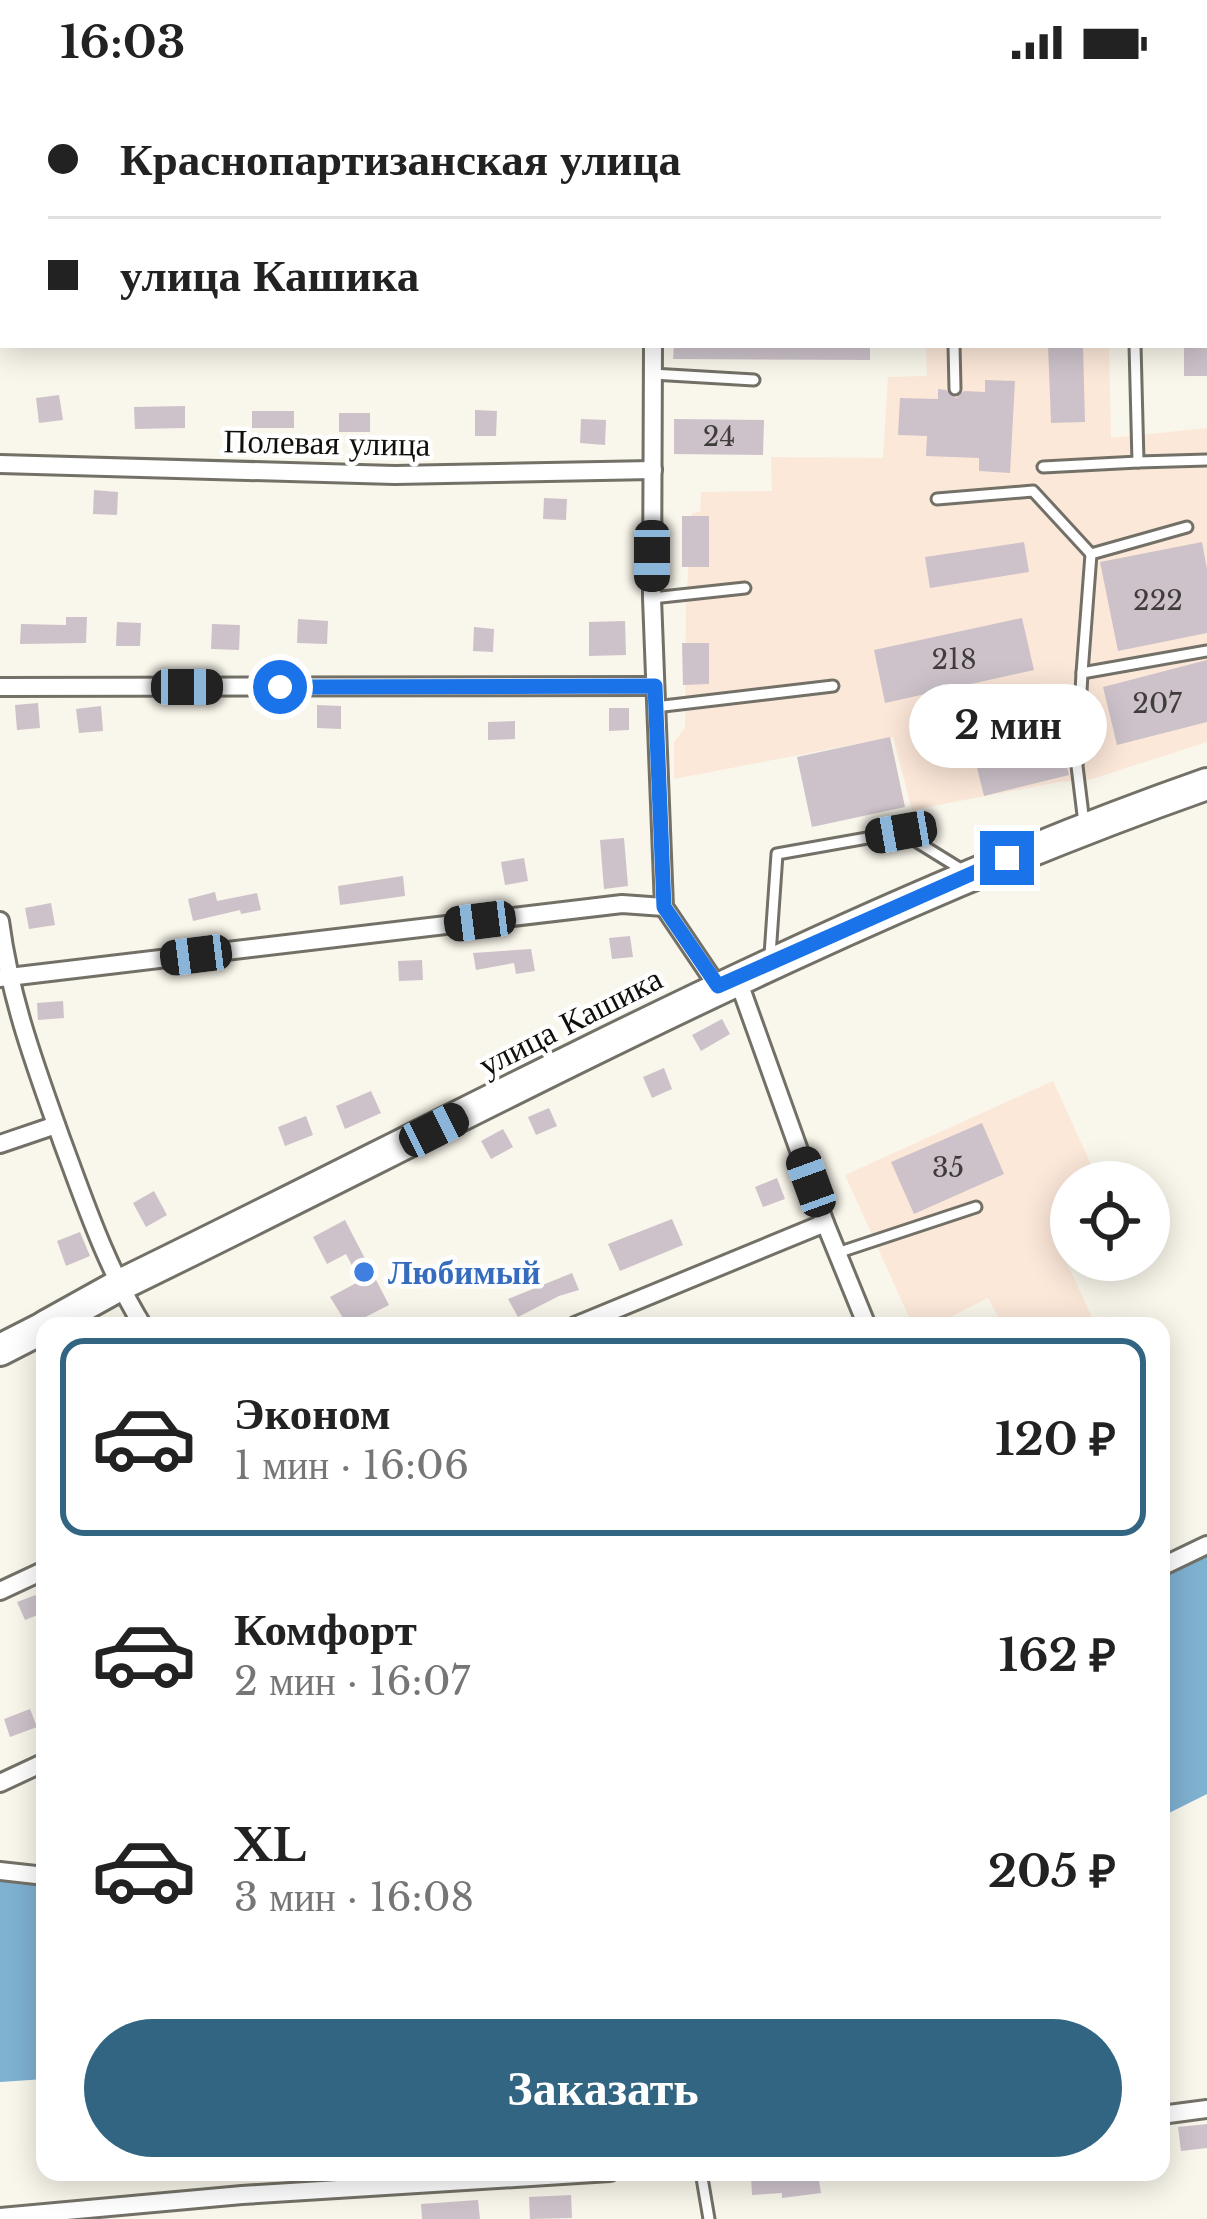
<!DOCTYPE html>
<html lang="ru">
<meta charset="utf-8">
<style>
:root{--surface:#fff;--page:#f2f2f2;--text:#222;--muted:#767676;--line:#e0e0e0;--accent:#316581}
body{margin:0;font-family:"Libre Baskerville",serif;background:var(--page);color:var(--text);height:100vh;display:flex;flex-direction:column;font-size:45px;white-space:nowrap}
*{box-sizing:border-box;margin:0}
p{font-size:39px;color:var(--muted)}
.icon{flex:none;width:66px;height:66px;fill:none;stroke:currentColor;stroke-width:2;stroke-linecap:round;stroke-linejoin:round}
.map{position:relative;flex:1;overflow:hidden}
.details{position:absolute;left:36px;top:1233px;width:1134px;height:864px;display:flex;flex-direction:column;background:var(--surface);border-radius:24px;box-shadow:0 6px 30px #0003}
.details>*{flex:none}
.guide{position:absolute;left:0px;top:0px;width:1209px;height:264px;box-shadow:0 6px 30px #0003;display:grid;align-content:center;height:264px;padding:0 48px;background:var(--surface)}
.buttons{position:absolute;left:1050px;top:1077px;display:grid;gap:24px}
.buttons a{display:grid;place-items:center;width:120px;height:120px;border-radius:50%;background:var(--surface);box-shadow:0 6px 30px #0003;font-size:60px}
.end{position:absolute;width:54px;height:54px;margin:-27px;border:15px solid #1a73e8;background:#fff;box-shadow:0 0 0 6px #fff}
.from{border-radius:50%}
.bubble{position:absolute;height:84px;border-radius:42px;background:var(--surface);box-shadow:0 6px 30px #0003;font-size:39px;font-weight:700;line-height:84px;text-align:center}
.car{position:absolute;width:36px;height:72px;margin:-36px -18px;border-radius:15px;box-shadow:0 0 9px 3px #0007;background:linear-gradient(#222 24%,#8ab4d8 0 40%,#222 0 76%,#8ab4d8 0 86%,#222 0)}
.guide b{display:flex;align-items:center;gap:42px;height:114px;font-size:45px}
.guide b+b{border-top:3px solid var(--line)}
.guide i{width:30px;height:30px;background:var(--text)}
ul{padding:21px 0 0;list-style:none}
li{display:flex;align-items:center;gap:36px;height:198px;margin:0 24px 18px;padding:0 24px;border:6px solid transparent;border-radius:24px}
li div{flex:1}
li b{display:block;font-size:45px}
li em{font-style:normal;font-weight:700}
li.selected{border-color:var(--accent)}
li>.icon{width:108px;height:108px;stroke-width:1.5}
.cta{display:flex;gap:24px;margin-top:auto;padding:24px 48px}
.cta a{flex:1;height:138px;border-radius:72px;background:var(--accent);color:#fff;font-size:48px;font-weight:700;line-height:138px;text-align:center}
.status{display:flex;justify-content:space-between;align-items:center;height:84px;padding:0 60px;background:var(--surface);direction:ltr}
.status svg{height:33px;fill:currentColor}
.map>svg:first-child{display:block}
.industrial{fill:#fce8d9}
.water{fill:#7fb1d1}
.building{fill:#cdc2ca}
.lines{fill:none;stroke-linecap:round;stroke-linejoin:round}
.lane-casing{stroke:#737167;stroke-width:15}
.street-casing{stroke:#737167;stroke-width:22}
.highway-casing{stroke:#737167;stroke-width:36}
.lane{stroke:#fff;stroke-width:9}
.street{stroke:#fff;stroke-width:16}
.highway{stroke:#fff;stroke-width:30}
.route{stroke:#1a73e8;stroke-width:15}
.shop-dot{fill:#3f7fe0;stroke:#fff;stroke-width:4.5}
.labels{text-anchor:middle;stroke-width:9;stroke-linejoin:round;paint-order:stroke}
.number-label{font-size:27px;fill:#3f3c3b}
.street-label{font-size:33px;fill:#100f0b;stroke:#fff}
.shop-label{font-size:33px;font-weight:bold;fill:#366cbe;stroke:#fff;text-anchor:start}
</style>
<div class="status"><b>16:03</b><svg viewBox="0 0 49 12"><path d="M0 12V9h3v3zM5 12V6h3v6zM10 12V3h3v9zM15 12V0h3v12zM26 1h20v11H26zM47 4h2v5h-2z"/></svg></div>
<div class="map">
<svg width="1207" height="2135" viewBox="0 0 1207 2135">
<rect width="100%" height="100%" fill="#f9f6eb"/>
<g class="industrial">
<polygon points="926,261 1109,261 1111,354 1207,344 1207,658 1092,695 1059,698 912,726 893,653 674,695 674,658 685,644 686,518 692,429 700,428 701,408 772,407 771,373 883,374 888,293 927,292"/>
<polygon points="1053,997 1099,1098 1071,1098 1071,1174 1066,1177 1096,1242 1003,1242 988,1214 932,1242 913,1242 845,1091"/>
</g>
<g class="water">
<polygon points="1207,1468 1207,1710 1161,1733 1161,1496"/>
<polygon points="0,1794 45,1796 45,1995 0,1998"/>
</g>
<g class="building">
<polygon points="674,261 870,261 870,276 673,275"/>
<polygon points="1048,261 1083,261 1085,338 1051,339"/>
<rect x="1184" y="263" width="23" height="29"/>
<polygon points="985,296 1015,297 1010,389 979,387 979,374 926,372 927,352 898,351 900,314 938,315 938,305 946,306 956,314 964,307 985,308"/>
<polygon points="59,311 63,336 39,339 36,314"/>
<polygon points="185,322 185,344 135,345 134,323"/>
<polygon points="475,326 497,327 496,352 475,352"/>
<rect x="252" y="327" width="42" height="17"/>
<rect x="339" y="329" width="31" height="19"/>
<polygon points="581,335 606,336 605,361 580,359"/>
<polygon points="674,335 764,336 763,371 674,370"/>
<polygon points="94,406 118,408 117,431 93,430"/>
<polygon points="544,414 567,415 566,436 543,435"/>
<rect x="682" y="432" width="27" height="51"/>
<polygon points="1024,458 1029,488 930,504 925,473"/>
<polygon points="1202,458 1207,485 1207,549 1118,567 1100,478"/>
<polygon points="66,533 87,533 86,559 20,560 21,540 66,541"/>
<polygon points="1022,534 1034,586 885,619 874,566"/>
<polygon points="298,535 328,537 327,560 297,559"/>
<polygon points="625,537 626,571 589,572 589,538"/>
<polygon points="117,538 141,539 140,562 116,562"/>
<polygon points="212,540 240,541 239,566 211,565"/>
<polygon points="474,543 494,545 493,568 473,567"/>
<polygon points="682,559 709,559 709,600 683,601"/>
<polygon points="1207,576 1207,638 1117,661 1103,603"/>
<polygon points="1051,614 1069,691 984,712 965,635"/>
<polygon points="38,619 40,644 17,646 15,621"/>
<polygon points="317,621 341,622 341,645 317,644"/>
<polygon points="101,622 103,647 79,649 76,625"/>
<polygon points="609,624 629,624 629,646 609,647"/>
<polygon points="515,637 515,655 488,656 488,638"/>
<polygon points="890,653 905,723 812,743 797,673"/>
<polygon points="624,754 628,802 604,805 600,756"/>
<polygon points="524,774 528,797 505,801 501,778"/>
<polygon points="403,792 405,812 340,821 338,802"/>
<polygon points="215,808 217,817 257,809 261,826 241,830 240,826 193,837 188,815"/>
<polygon points="51,819 55,841 29,845 25,824"/>
<polygon points="630,852 633,873 612,875 609,854"/>
<polygon points="531,865 535,887 516,890 514,879 476,886 473,869"/>
<polygon points="422,876 423,896 399,897 398,877"/>
<polygon points="63,917 64,934 38,936 37,919"/>
<polygon points="722,935 730,950 701,967 692,951"/>
<polygon points="664,984 672,1005 652,1014 643,993"/>
<polygon points="371,1007 381,1029 345,1045 336,1022"/>
<polygon points="549,1024 557,1042 536,1051 528,1033"/>
<polygon points="306,1032 313,1051 285,1062 278,1043"/>
<polygon points="982,1039 1004,1090 914,1130 891,1078"/>
<polygon points="503,1045 513,1063 491,1075 481,1057"/>
<polygon points="777,1094 785,1115 763,1123 755,1103"/>
<polygon points="154,1107 167,1131 146,1143 133,1119"/>
<polygon points="672,1135 683,1161 620,1187 608,1160"/>
<polygon points="345,1136 389,1221 348,1242 330,1213 360,1197 346,1170 327,1180 313,1153"/>
<polygon points="80,1148 90,1172 66,1182 57,1157"/>
<polygon points="572,1189 579,1206 559,1212 518,1233 508,1215"/>
<polygon points="41,1509 45,1528 25,1536 17,1518"/>
<polygon points="30,1625 37,1643 10,1653 4,1635"/>
<polygon points="1207,2040 1207,2064 1181,2067 1178,2043"/>
<polygon points="818,2090 821,2109 782,2114 782,2109 752,2111 751,2092 770,2091 770,2095"/>
<polygon points="571,2111 572,2134 530,2135 529,2113"/>
<polygon points="478,2116 480,2135 422,2135 421,2120"/>
</g>
<g class="lines">
<g class="lane-casing">
<g id="lane">
<polyline points="954,261 955,305"/>
<polyline points="1135,261 1138,378 1207,376"/>
<polyline points="652,290 754,296"/>
<polyline points="1043,383 1138,378"/>
<polyline points="937,415 1033,407 1091,470"/>
<polyline points="652,514 745,504"/>
<polyline points="1082,589 1091,470 1187,443"/>
<polyline points="655,623 833,602"/>
<polyline points="1084,739 1077,682 1082,589 1207,567"/>
<polyline points="770,871 777,770 901,748 964,787"/>
<polyline points="837,1169 976,1123"/>
<polyline points="701,2088 709,2135"/>
</g>
</g>
<g class="street-casing">
<g id="street">
<polyline points="283,0 283,3"/>
<polyline points="653,0 653,3"/>
<polyline points="1140,3 1140,0"/>
<polyline points="1206,39 1207,39"/>
<polyline points="1206,222 1207,222"/>
<polyline points="0,241 3,238"/>
<polyline points="653,261 652,514 664,823 718,903"/>
<polyline points="0,380 395,391 653,386"/>
<polyline points="0,603 655,602"/>
<path d="M0,837C10,915 36,984 62,1057C86,1122 107,1184 143,1242"/>
<polyline points="0,894 622,820 664,823"/>
<polyline points="738,896 825,1139 867,1242"/>
<polyline points="0,1060 56,1041"/>
<polyline points="575,1242 825,1139"/>
<polyline points="1161,1483 1207,1461"/>
<polyline points="0,1507 45,1486"/>
<polyline points="0,1699 45,1678"/>
<polyline points="0,1787 45,1792"/>
<polyline points="1161,2031 1207,2025"/>
<polyline points="0,2133 242,2111 610,2088"/>
</g>
</g>
<g class="highway-casing">
<g id="highway">
<path d="M46,1242L118,1202C478,1027 828,833 1207,700"/>
<polyline points="0,1266 45,1243"/>
</g>
</g>
<use href="#lane" class="lane"/>
<use href="#street" class="street"/>
<use href="#highway" class="highway"/>
</g>
<g class="lines">
<polyline class="route" points="280,603 655,602 664,823 718,902 1007,774"/>
</g>
<circle class="shop-dot" cx="364" cy="1188" r="12"/>
<g class="labels">
<g class="number-label">
<text x="719" y="362">24</text>
<text x="1158" y="526">222</text>
<text x="954" y="585">218</text>
<text x="1157" y="629">207</text>
<text x="948" y="1093">35</text>
</g>
<g class="street-label">
<text transform="translate(327 358) rotate(1)" y="12">Полевая улица</text>
<text transform="translate(570 937) rotate(-27)" y="12">улица Кашика</text>
</g>
<g class="shop-label">
<text x="388" y="1200">Любимый</text>
</g>
</g>
</svg>
<div class="buttons">
<a><svg class="icon" aria-label="locate" viewBox="0 0 24 24"><circle cx="12" cy="12" r="6"/><path d="M12 2v4M12 18v4M2 12h4M18 12h4"/></svg></a>
</div>
<i class="end from" style="left:280px;top:603px"></i>
<i class="end" style="left:1007px;top:774px"></i>
<div class="bubble" style="left:909px;top:600px;width:198px">2 мин</div>
<i class="car" style="left:652px;top:472px;rotate:180deg"></i>
<i class="car" style="left:187px;top:603px;rotate:90deg"></i>
<i class="car" style="left:901px;top:748px;rotate:260deg"></i>
<i class="car" style="left:480px;top:837px;rotate:263deg"></i>
<i class="car" style="left:196px;top:871px;rotate:263deg"></i>
<i class="car" style="left:434px;top:1046px;rotate:63deg"></i>
<i class="car" style="left:811px;top:1098px;rotate:340deg"></i>
<div class="guide">
<b><i class="from"></i>Краснопартизанская улица</b>
<b><i></i>улица Кашика</b>
</div>
<section class="details">
<ul>
<li class="selected"><svg class="icon" aria-label="car" viewBox="0 0 24 24"><path d="M5 17H2v-5l4-1 3-4h7l3 4 3 1v5h-3M9 17h6M6 11h13"/><circle cx="7" cy="17" r="2"/><circle cx="17" cy="17" r="2"/></svg><div><b>Эконом</b><p>1 мин · 16:06</p></div><em>120 ₽</em></li>
<li><svg class="icon" aria-label="car" viewBox="0 0 24 24"><path d="M5 17H2v-5l4-1 3-4h7l3 4 3 1v5h-3M9 17h6M6 11h13"/><circle cx="7" cy="17" r="2"/><circle cx="17" cy="17" r="2"/></svg><div><b>Комфорт</b><p>2 мин · 16:07</p></div><em>162 ₽</em></li>
<li><svg class="icon" aria-label="car" viewBox="0 0 24 24"><path d="M5 17H2v-5l4-1 3-4h7l3 4 3 1v5h-3M9 17h6M6 11h13"/><circle cx="7" cy="17" r="2"/><circle cx="17" cy="17" r="2"/></svg><div><b>XL</b><p>3 мин · 16:08</p></div><em>205 ₽</em></li>
</ul>
<div class="cta"><a>Заказать</a></div>
</section>
</div>
